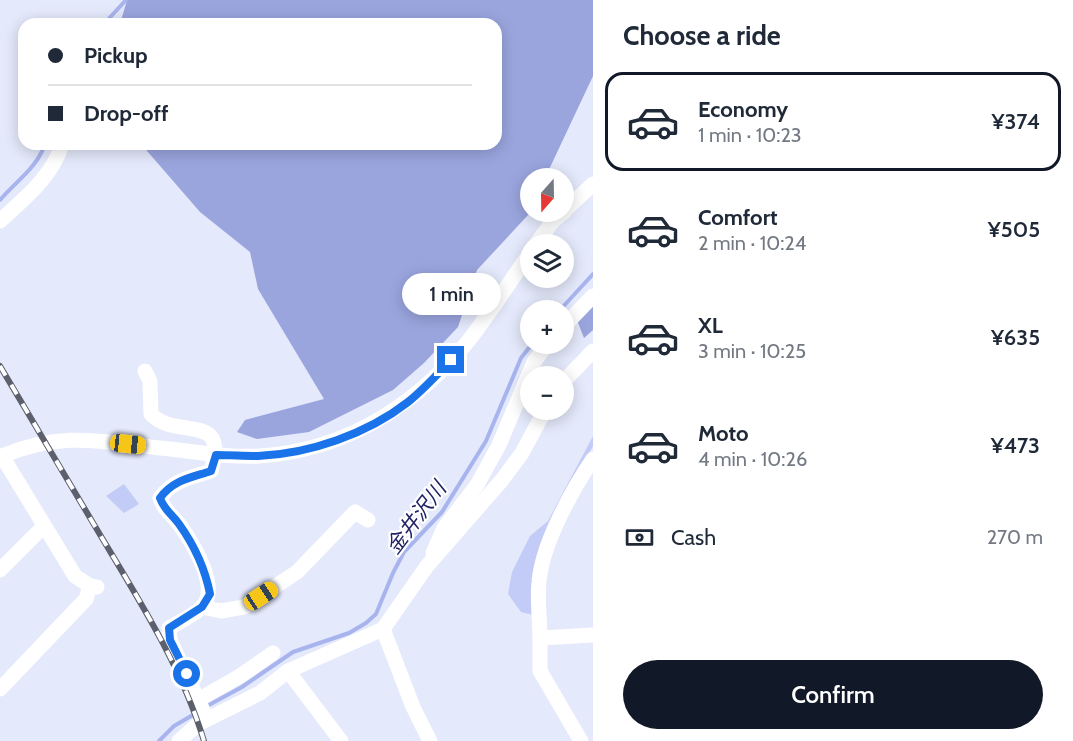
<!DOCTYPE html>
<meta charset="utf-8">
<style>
:root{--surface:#fff;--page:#f2f2f3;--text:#1f2937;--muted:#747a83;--line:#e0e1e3;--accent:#111827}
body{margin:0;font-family:Cabin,"Noto Sans JP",sans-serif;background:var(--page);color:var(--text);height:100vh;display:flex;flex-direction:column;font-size:22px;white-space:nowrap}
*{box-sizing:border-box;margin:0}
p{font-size:20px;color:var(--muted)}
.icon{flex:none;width:33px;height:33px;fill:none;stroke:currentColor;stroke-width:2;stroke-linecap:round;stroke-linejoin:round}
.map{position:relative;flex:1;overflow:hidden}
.sheet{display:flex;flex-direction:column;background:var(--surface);width:480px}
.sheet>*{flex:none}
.hud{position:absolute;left:18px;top:18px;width:484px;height:132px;border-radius:18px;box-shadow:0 3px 15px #0003;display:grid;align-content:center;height:132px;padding:0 30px;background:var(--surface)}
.needle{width:39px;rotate:200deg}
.controls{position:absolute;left:520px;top:168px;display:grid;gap:12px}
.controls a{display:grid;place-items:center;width:54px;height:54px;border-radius:50%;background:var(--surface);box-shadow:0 3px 15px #0003;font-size:30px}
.end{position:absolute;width:27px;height:27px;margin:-14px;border:8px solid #1a73e8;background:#fff;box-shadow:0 0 0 3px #fff}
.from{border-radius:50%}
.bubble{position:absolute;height:42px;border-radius:21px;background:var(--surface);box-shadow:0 3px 15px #0003;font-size:20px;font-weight:600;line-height:42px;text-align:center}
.car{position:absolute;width:18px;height:36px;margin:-18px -9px;border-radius:8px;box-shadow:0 0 4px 2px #0007;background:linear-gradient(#f5c518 24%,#345 0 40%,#f5c518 0 76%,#345 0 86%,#f5c518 0)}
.hud b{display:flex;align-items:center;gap:21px;height:57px;font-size:22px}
.hud b+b{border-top:2px solid var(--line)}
.hud i{width:15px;height:15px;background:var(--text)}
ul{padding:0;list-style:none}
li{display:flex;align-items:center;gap:18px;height:99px;margin:0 12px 9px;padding:0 18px;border:3px solid transparent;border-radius:18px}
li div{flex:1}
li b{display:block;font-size:22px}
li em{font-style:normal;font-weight:600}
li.selected{border-color:var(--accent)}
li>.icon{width:54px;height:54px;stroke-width:1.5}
h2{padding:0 30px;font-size:27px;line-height:72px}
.pay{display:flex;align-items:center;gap:15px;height:66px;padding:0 30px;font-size:22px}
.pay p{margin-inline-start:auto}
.button{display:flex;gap:12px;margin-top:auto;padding:12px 30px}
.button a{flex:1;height:69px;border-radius:36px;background:var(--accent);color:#fff;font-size:24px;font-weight:600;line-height:69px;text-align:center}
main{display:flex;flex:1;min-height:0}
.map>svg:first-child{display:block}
.green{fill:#c3ccf6}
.forest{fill:#9aa5de}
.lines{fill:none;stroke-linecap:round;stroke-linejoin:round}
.stream{stroke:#a8b4ee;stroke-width:4}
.minor{stroke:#fff;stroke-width:15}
.rail-casing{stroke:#5c5f6c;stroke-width:6}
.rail{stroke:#fff;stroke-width:4;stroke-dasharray:11;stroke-linecap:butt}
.route{stroke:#1a73e8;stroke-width:8}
.labels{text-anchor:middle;stroke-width:4.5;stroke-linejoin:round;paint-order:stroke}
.water-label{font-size:21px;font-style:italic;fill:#202365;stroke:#fff}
</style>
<main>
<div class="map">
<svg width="593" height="741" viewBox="0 0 593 741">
<rect width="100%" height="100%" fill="#e4e9fb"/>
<g class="green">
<polygon points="593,436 593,446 558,510 533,615 521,612 508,594 512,572 530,536 548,521"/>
<polygon points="124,484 139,504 124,513 106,496"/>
</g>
<g class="forest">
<polygon points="127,0 593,0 593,76 545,178 531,178 531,209 529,214 477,270 458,327 424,363 393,390 309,432 257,439 237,432 245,420 324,399 258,289 250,252 200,212 141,144 496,144 496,24 120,24"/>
<polygon points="593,294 593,330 584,338 575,315"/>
</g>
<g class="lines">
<g class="stream">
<polyline points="104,24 126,0"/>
<path d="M0,200C16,181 37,168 45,144"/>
<polyline points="560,310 593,274"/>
<polyline points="207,706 242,687 293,652 349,633 366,623 376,614 393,573 404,552 442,512 486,441 521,358 532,344"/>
<polyline points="159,741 174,726 198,712"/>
</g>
<g class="minor">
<polyline points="564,211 593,184"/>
<path d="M0,221C24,199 53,176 62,144"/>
<polyline points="536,244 553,221 564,212"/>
<polyline points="564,326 593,296"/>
<path d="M145,371L150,381L151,414C176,441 230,410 211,471C190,478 173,480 160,498C164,510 171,514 179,524C192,542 222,589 201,608C192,616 179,622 169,628L170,640L207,719"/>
<polyline points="564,381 593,351"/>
<polyline points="2,456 75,576 90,586 97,587"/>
<path d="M0,457C58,431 100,441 160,448C193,451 227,458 260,456C345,450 411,409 465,345C489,316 509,282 531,252"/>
<path d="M593,459C572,490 542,544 539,582C537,600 540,620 540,638L593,635"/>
<polyline points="433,553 444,528 477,485 499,445 534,362 547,344"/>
<polyline points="0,570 44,526"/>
<polyline points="202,607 221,611 244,607 297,572 355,512 368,520"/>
<polyline points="383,629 413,707 430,741"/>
<polyline points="540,638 540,671 581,741"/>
<polyline points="288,671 341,741"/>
<polyline points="0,689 86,599 90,586"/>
<polyline points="198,700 240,676 273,653"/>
<polyline points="179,741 198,724 260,693 288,671 383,629 427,566 502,480 522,453 545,410"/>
</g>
<g class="rail-casing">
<path id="rail" d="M0,366C34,423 68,481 102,538C141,603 182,668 204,741"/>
</g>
<use href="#rail" class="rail"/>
</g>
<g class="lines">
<path class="route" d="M187,674L170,640L169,628L202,607L210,594C205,568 194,545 179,524C172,514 164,510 160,498C173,480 190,478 211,471L216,455C230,455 244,456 258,456C309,454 367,434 408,402C423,390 437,375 451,360"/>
</g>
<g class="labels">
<g class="water-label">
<text transform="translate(416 518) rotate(-53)" y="7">金井沢川</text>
</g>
</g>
</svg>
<div class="controls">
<a><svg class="needle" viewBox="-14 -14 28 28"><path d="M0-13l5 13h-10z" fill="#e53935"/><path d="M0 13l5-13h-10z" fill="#747a83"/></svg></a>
<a><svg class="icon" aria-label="layers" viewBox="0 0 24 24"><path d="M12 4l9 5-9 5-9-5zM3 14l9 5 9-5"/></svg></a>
<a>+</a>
<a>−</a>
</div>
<i class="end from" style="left:187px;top:674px"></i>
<i class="end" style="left:451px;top:360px"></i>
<div class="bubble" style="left:402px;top:273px;width:99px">1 min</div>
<i class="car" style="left:128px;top:444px;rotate:96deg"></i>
<i class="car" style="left:261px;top:596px;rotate:57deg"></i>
<div class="hud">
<b><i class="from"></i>Pickup</b>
<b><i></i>Drop-off</b>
</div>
</div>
<section class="sheet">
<h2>Choose a ride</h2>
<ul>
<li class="selected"><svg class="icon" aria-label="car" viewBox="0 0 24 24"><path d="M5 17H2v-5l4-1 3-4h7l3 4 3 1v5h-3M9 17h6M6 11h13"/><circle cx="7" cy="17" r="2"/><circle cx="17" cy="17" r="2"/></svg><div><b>Economy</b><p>1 min · 10:23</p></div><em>¥374</em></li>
<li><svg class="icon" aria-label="car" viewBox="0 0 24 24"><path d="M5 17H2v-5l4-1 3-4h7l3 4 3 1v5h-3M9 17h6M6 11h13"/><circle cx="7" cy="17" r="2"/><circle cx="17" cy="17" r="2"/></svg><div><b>Comfort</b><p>2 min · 10:24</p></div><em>¥505</em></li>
<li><svg class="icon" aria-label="car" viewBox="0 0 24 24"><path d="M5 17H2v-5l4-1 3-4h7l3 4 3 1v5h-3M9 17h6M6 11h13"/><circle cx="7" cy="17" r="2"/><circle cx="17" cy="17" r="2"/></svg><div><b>XL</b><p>3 min · 10:25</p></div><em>¥635</em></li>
<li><svg class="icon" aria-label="car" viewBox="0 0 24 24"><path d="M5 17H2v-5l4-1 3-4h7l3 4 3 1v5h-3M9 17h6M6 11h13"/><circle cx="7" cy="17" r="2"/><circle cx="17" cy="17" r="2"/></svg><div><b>Moto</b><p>4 min · 10:26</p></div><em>¥473</em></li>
</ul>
<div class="pay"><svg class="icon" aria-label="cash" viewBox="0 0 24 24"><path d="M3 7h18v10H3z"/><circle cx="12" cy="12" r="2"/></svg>Cash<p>270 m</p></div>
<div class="button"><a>Confirm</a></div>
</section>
</main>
